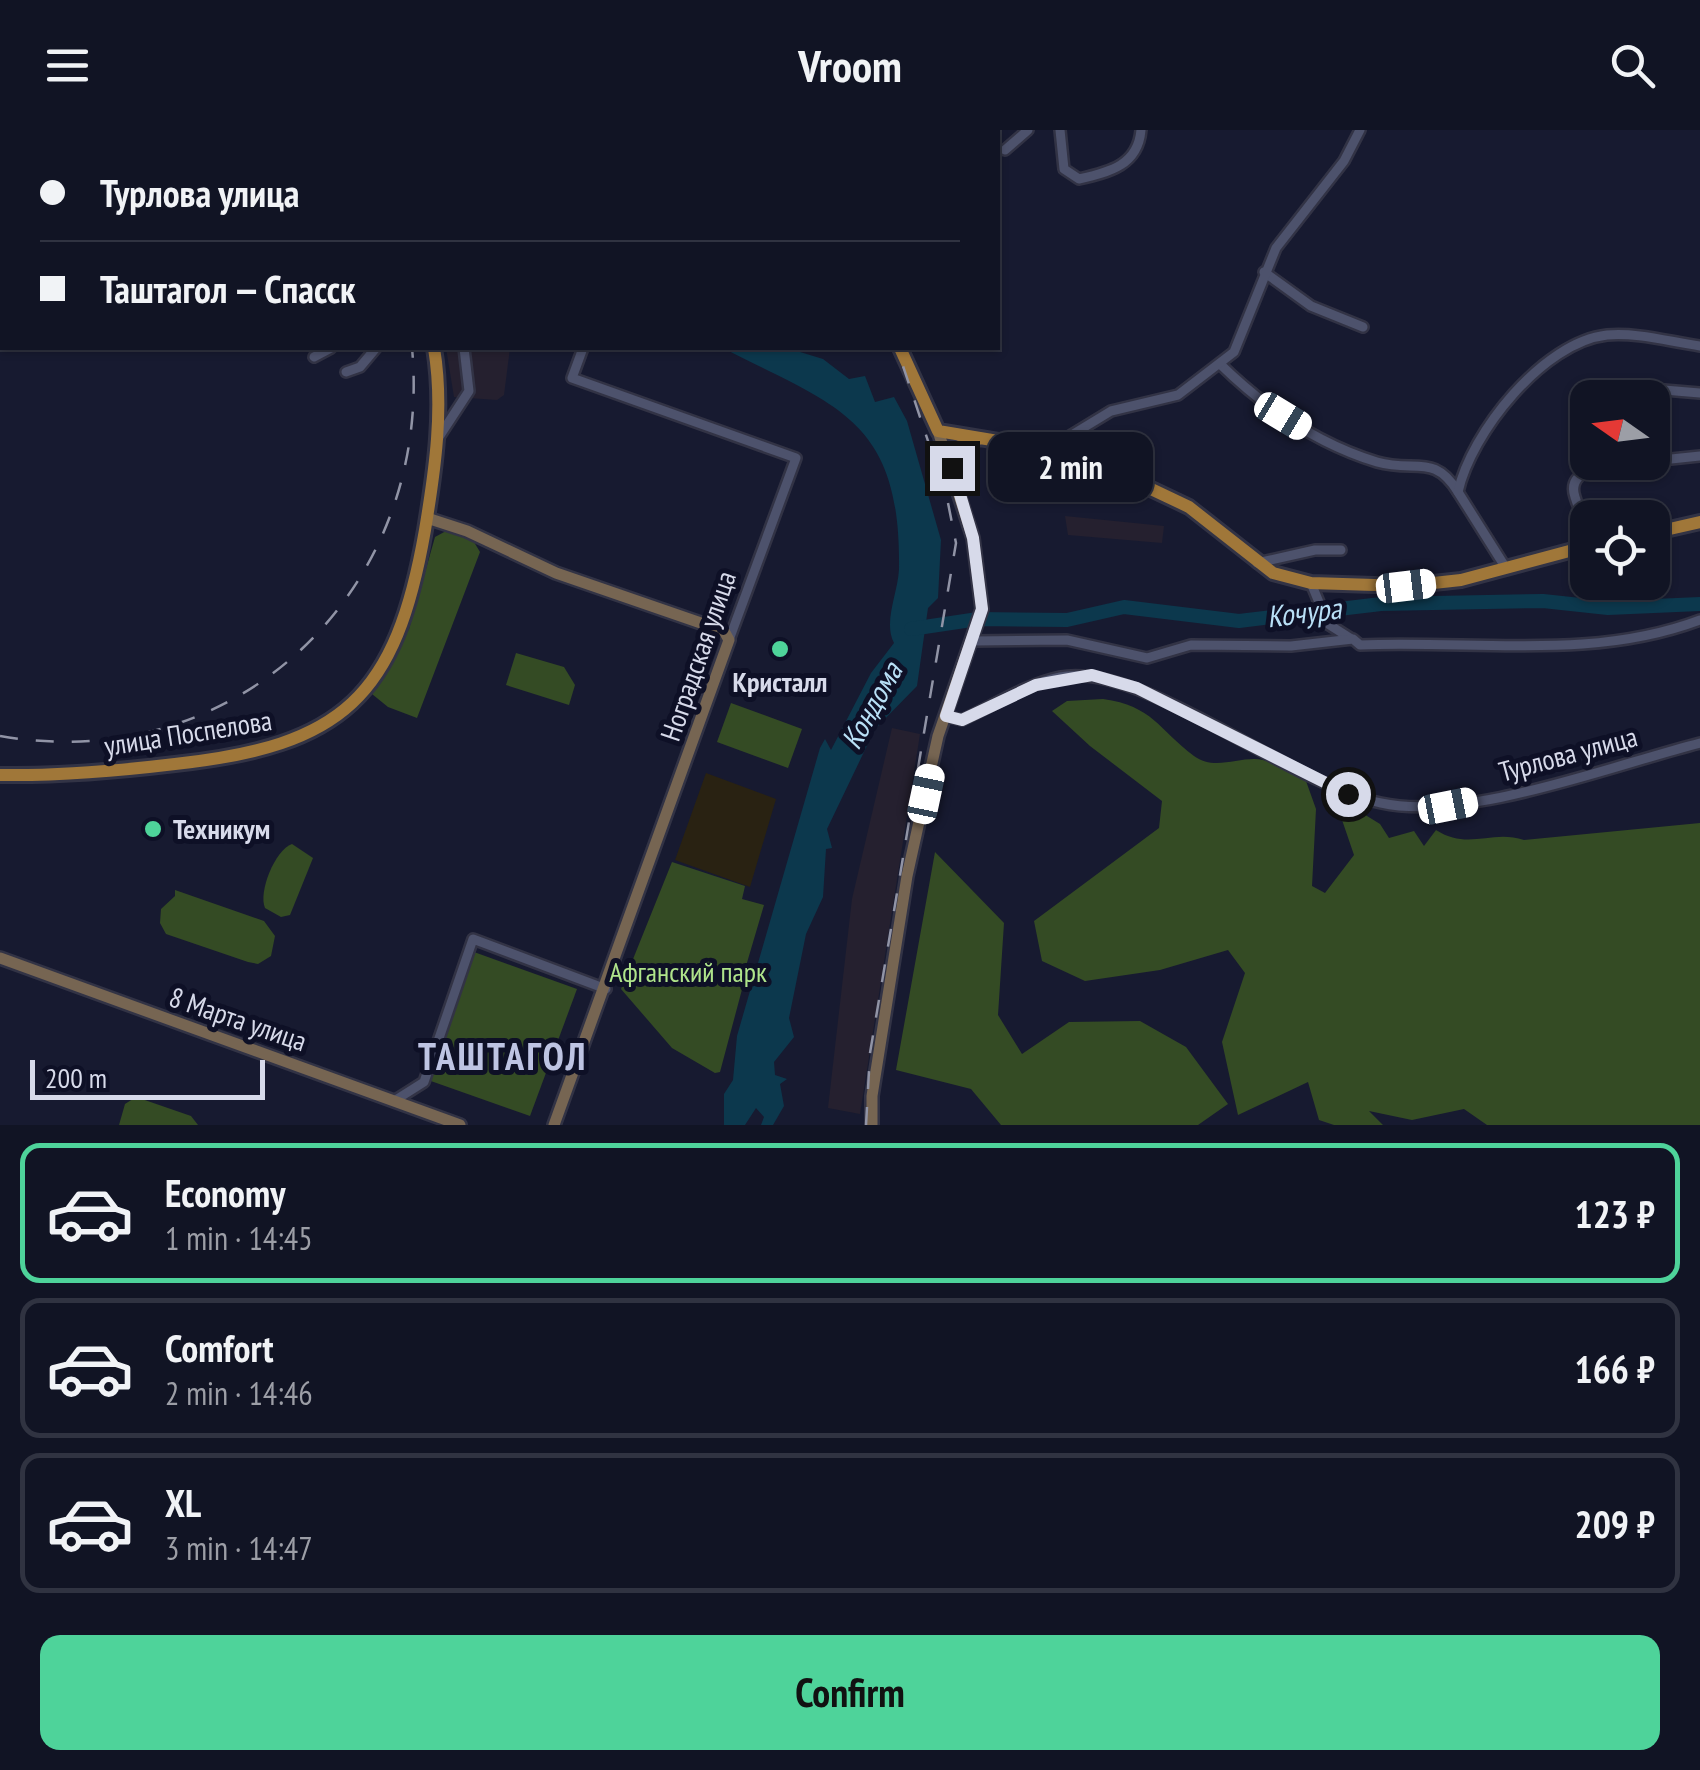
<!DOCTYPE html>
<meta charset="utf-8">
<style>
:root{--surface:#111424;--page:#1e2131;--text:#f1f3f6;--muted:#9c9ea6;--line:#303341;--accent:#4ed39a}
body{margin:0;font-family:"PT Sans Narrow",sans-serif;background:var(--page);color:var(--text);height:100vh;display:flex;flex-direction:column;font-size:38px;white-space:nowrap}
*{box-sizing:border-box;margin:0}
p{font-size:32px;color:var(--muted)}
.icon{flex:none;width:55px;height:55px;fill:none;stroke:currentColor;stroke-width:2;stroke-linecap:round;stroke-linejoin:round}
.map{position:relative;height:995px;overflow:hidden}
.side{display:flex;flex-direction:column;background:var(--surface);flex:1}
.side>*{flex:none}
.guide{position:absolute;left:0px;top:0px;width:1000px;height:220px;box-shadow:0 2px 8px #0004,0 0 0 2px var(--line);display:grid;align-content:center;height:220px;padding:0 40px;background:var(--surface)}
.needle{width:65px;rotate:284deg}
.tools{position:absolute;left:1570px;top:250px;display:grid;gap:20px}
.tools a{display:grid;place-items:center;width:100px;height:100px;border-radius:20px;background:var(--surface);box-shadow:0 2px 8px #0004,0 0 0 2px var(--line);font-size:50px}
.scale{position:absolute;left:30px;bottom:25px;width:235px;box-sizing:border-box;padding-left:10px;border:5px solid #d7daea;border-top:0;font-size:28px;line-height:35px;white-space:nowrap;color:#d7daea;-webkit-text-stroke:8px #0e1026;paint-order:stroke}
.end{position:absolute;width:45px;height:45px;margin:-22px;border:12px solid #d7daea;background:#111;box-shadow:0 0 0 5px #111}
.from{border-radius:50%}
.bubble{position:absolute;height:70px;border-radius:20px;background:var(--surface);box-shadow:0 2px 8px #0004,0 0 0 2px var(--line);font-size:32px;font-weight:700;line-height:70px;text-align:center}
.car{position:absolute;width:30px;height:60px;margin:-30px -15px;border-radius:12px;box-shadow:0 0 8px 2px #0007;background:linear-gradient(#fff 24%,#345 0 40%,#fff 0 76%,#345 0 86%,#fff 0)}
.guide b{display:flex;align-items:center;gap:35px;height:95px;font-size:38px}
.guide b+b{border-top:2px solid var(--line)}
.guide i{width:25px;height:25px;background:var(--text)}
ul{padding:18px 0 0;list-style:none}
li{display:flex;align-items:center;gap:30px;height:140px;margin:0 20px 15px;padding:0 20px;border:5px solid var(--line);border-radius:20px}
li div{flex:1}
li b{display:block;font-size:38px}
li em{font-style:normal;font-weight:700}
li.current{border-color:var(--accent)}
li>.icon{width:90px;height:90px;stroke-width:1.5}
.button{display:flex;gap:20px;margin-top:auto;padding:20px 40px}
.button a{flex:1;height:115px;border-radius:20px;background:var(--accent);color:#111;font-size:40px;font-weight:700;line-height:115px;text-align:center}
header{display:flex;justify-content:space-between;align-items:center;height:130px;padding:0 40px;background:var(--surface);font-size:45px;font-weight:700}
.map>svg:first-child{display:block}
.commercial{fill:#292212}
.industrial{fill:#25202f}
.green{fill:#344b24}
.water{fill:#0c384d}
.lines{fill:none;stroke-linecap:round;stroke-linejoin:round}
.river{stroke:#0c384d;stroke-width:14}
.street-casing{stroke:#323345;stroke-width:14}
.secondary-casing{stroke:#323345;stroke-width:16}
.primary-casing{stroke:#323345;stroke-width:18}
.street{stroke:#4d526c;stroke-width:9}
.secondary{stroke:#766552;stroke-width:11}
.primary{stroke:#a07739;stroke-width:12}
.rail{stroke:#9194a6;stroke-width:2.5;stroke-dasharray:18 18;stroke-linecap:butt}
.route{stroke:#d7daea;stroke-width:12}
.poi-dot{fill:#4ed39a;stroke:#0e1026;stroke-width:4}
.labels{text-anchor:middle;stroke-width:10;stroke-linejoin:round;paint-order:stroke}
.street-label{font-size:28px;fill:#d7daea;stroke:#0e1026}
.poi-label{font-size:28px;font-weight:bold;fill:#d7daea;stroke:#0e1026}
.park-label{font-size:28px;fill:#afe48b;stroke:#0e1026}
.water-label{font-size:30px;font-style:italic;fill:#b8dff6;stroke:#0e1026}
.district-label{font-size:38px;font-weight:bold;letter-spacing:2.5px;fill:#bec4e3;stroke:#0e1026}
</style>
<header><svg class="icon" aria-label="menu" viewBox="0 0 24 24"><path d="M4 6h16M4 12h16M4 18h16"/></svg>Vroom<svg class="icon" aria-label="search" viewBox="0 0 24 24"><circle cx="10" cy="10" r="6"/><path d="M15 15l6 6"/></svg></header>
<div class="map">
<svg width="1700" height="995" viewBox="0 0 1700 995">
<rect width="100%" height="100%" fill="#171a30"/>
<polygon class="commercial" points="706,643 776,669 750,757 675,730"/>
<g class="industrial">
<polygon points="446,218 510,218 504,265 497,270 454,267"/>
<polygon points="1065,386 1164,396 1162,413 1068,405"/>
<polygon points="892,598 920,604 860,984 828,978 852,769"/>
</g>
<g class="green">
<polygon points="446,401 471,407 480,422 417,588 388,577 372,564 409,499 435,407"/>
<polygon points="516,523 564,537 575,555 569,575 506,555"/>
<path d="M1103,569C1153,576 1158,599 1194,626C1215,642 1242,625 1263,630C1277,633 1293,646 1306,651L1316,679L1312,756L1325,763L1354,725L1341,687V670L1380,694L1389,708L1414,701L1424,716L1436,700C1469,721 1491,699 1524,710L1700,693V995H1487L1464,979L1412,990L1369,981L1383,995H1334L1319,990L1308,952L1238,985L1222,912L1245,843L1228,820L1160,840L1085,851L1042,831L1034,791L1159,698L1162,671L1090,616L1052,581L1067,571Z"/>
<polygon points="731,573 802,599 788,638 717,612"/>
<path d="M292,714L313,728L290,785L281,787L265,778C258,762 275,720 292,714Z"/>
<polygon points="935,722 1004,793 998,885 1022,924 1069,892 1140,891 1186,917 1228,974 1198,995 1001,995 971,959 896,940"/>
<polygon points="672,732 745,756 742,769 764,775 746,836 750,848 744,852 720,942 715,943 672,918 621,859"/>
<polygon points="175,760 264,791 275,806 271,826 258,834 248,832 166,804 160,793 161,779 175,766"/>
<polygon points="474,822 577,859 530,986 428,950"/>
<polygon points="136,967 191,986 198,995 119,995 125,974"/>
</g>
<path class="water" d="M723,218H787L823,229L849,249L865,246L875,272L894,267L907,291L941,410L938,468L928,478L917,556L875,599L827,699L832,718L826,719L823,767L806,804L789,888L794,907L774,932L775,945L787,949L780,954L784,976L773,995H761L764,987L756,978L745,995H724V964L733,950L737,906L820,618L825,609L831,620L871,543L894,513C883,492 898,463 899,439C901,289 838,277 723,218Z"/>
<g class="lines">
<polyline class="river" points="911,499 978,489 1067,490 1124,477 1239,491 1381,474 1543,471 1608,478 1700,474"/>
<g class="street-casing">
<g id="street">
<polyline points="249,0 249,2"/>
<polyline points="331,0 331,2"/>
<path d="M1060,0L1064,39L1079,49C1110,42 1138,35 1141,0"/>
<polyline points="909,2 911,0"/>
<polyline points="1005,20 1028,0"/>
<polyline points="1264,142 1311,176 1363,197"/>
<polyline points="583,218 572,248 796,328 729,510"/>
<polyline points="314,227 331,218"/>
<path d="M1220,234C1264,277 1318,314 1377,332C1415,343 1434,323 1458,362"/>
<polyline points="346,242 360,237 376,218"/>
<polyline points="1622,268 1652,259 1700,263"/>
<polyline points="437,310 469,261 464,218"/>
<polyline points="1042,323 1111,281 1178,265 1234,222 1276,118 1344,31 1360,0"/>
<polyline points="1652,331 1700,326"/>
<path d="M1588,398C1584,387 1578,378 1575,367C1564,335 1618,334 1637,332"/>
<polyline points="1257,433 1315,420 1341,420"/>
<path d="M1504,435L1458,362C1471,303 1543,212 1607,205C1636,202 1671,212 1700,216"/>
<polyline points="1311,453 1328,494 1350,508"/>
<path d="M973,511L1067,510L1147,528L1191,515L1291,516L1353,509L1360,515C1473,510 1592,531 1700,490"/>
<path d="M945,586L962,590C993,576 1026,554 1060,547C1142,531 1289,654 1381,673C1467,692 1613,635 1700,613"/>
<polyline points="394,971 424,952 473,809 606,859"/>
</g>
</g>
<g class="secondary-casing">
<g id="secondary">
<polyline points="952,334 960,315 980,309"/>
<polyline points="427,388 467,401 556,443 724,501 729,510 554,995"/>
<polyline points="0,828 460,995"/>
<polyline points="872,995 872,966 907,746 938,606 982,479 973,408 938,301"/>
</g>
</g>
<g class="primary-casing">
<g id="primary">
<polyline points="376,0 376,2"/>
<polyline points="874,2 874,0"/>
<polyline points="900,218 938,301 1010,313 1149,358 1189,377 1273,443 1311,453 1406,456 1461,450 1588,416"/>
<polyline points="1652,403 1700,392"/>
<path d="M0,645C59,646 117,641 175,634C343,616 396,567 425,400C435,340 444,278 434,218"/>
</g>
</g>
<use href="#street" class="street"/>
<use href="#secondary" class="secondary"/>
<use href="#primary" class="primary"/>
<g class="rail">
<polyline points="356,0 356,2"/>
<polyline points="820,0 821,2"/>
<path d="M0,606C240,648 434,455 412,218"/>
<polyline points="866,995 870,923 956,413 947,368 897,218"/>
</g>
</g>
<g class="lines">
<polyline class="route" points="952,338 973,408 982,479 946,586 962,590 1036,555 1092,545 1137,558 1348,664"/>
</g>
<g class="poi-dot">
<circle cx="780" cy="519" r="10"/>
<circle cx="153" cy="699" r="10"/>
</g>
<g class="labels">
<g class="street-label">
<text transform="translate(698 526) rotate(-71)" y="10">Ноградская улица</text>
<text transform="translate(188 603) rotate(-9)" y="10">улица Поспелова</text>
<text transform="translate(1568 624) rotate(-15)" y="10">Турлова улица</text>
<text transform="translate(238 889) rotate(19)" y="10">8 Марта улица</text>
</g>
<g class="poi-label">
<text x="780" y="562">Кристалл</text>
<text x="173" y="709" text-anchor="start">Техникум</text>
</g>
<g class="park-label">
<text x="688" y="852">Афганский парк</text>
</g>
<g class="water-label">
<text transform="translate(1304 483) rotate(-7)" y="10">Кочура</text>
<text transform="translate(872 576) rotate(-61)" y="10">Кондома</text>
</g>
<g class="district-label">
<text x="503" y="940">ТАШТАГОЛ</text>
</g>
</g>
</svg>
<div class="tools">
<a><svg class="needle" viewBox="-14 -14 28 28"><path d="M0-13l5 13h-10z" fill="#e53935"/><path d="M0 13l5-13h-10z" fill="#9c9ea6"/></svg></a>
<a><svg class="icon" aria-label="locate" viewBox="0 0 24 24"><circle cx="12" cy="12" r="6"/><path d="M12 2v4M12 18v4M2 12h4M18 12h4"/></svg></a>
</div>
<div class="scale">200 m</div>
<i class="end from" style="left:1348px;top:664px"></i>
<i class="end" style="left:952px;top:338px"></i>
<div class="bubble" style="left:988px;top:302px;width:165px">2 min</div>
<i class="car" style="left:1283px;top:286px;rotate:121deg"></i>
<i class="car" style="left:1406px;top:456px;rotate:83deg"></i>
<i class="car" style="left:926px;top:664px;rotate:12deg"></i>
<i class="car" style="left:1448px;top:676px;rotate:79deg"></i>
<div class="guide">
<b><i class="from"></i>Турлова улица</b>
<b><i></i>Таштагол — Спасск</b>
</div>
</div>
<section class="side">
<ul>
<li class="current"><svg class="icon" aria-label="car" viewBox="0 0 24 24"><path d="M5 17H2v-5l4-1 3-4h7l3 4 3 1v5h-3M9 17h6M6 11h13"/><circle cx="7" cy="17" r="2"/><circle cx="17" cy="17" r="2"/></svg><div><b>Economy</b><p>1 min · 14:45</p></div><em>123 ₽</em></li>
<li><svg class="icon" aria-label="car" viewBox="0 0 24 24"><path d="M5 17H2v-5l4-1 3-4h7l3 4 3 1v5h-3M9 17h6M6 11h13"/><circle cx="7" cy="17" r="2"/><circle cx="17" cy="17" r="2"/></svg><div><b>Comfort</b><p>2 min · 14:46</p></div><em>166 ₽</em></li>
<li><svg class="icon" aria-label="car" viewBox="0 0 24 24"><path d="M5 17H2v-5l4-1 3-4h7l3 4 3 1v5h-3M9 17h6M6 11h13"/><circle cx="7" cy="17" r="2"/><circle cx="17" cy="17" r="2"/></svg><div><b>XL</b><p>3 min · 14:47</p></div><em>209 ₽</em></li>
</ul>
<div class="button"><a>Confirm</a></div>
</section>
